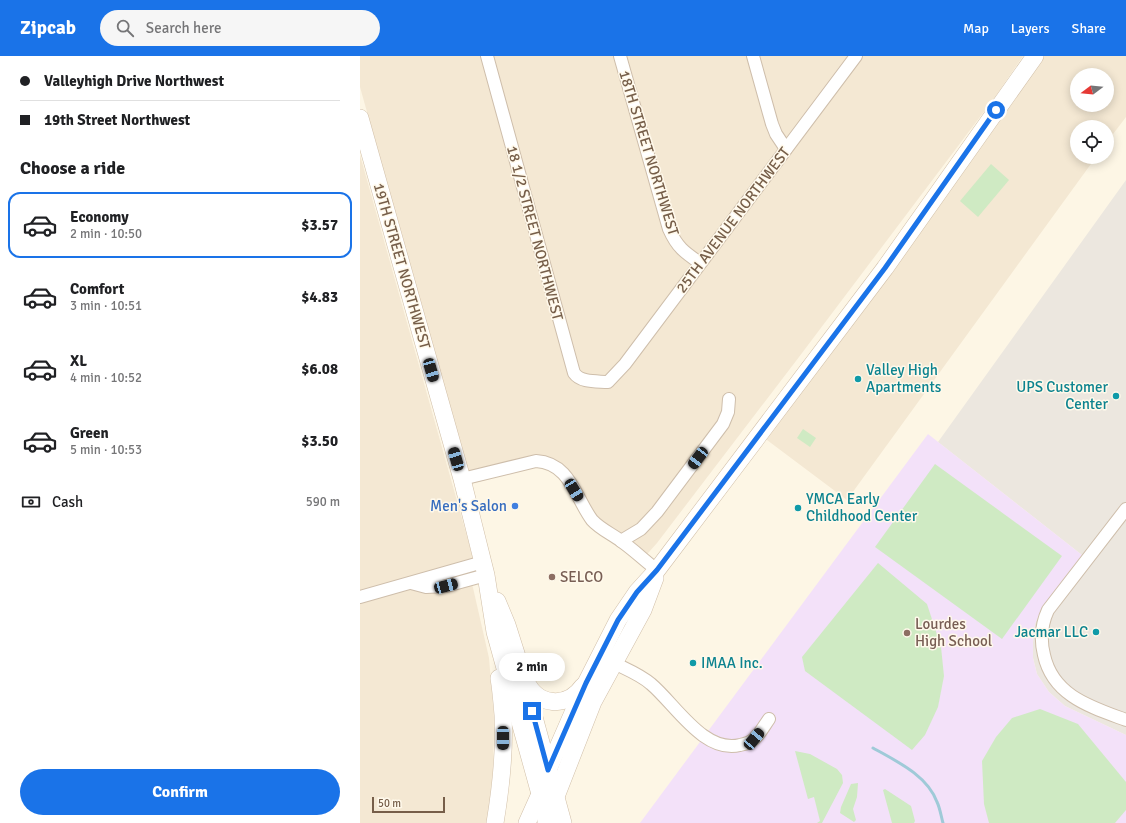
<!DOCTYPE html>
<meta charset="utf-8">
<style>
:root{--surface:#fff;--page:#f6f6f6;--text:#202124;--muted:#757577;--line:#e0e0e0;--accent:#1a73e8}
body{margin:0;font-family:Signika,sans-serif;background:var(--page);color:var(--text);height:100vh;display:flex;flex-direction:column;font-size:15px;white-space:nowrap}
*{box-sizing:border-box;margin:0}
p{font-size:13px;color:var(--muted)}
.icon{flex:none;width:22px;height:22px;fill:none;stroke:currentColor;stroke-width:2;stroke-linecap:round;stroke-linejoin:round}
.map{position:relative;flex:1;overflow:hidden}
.details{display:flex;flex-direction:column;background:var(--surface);width:360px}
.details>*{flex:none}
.hud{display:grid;align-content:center;height:88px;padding:0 20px;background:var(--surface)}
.needle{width:26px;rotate:254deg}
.controls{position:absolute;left:710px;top:12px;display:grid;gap:8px}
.controls a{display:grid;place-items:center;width:44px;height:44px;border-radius:50%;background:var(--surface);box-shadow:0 2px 10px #0003;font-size:20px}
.scale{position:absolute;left:12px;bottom:10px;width:73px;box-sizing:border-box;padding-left:4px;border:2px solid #765e49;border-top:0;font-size:11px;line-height:14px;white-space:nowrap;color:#765e49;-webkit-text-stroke:3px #fff9eb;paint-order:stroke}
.end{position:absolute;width:18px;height:18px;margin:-9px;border:5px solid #1a73e8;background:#fff;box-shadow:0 0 0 2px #fff}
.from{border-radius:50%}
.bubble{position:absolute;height:28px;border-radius:14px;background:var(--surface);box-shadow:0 2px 10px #0003;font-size:13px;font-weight:800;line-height:28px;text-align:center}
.car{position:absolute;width:12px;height:24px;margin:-12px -6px;border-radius:5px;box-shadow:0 0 3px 1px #0007;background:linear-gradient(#222 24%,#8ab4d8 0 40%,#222 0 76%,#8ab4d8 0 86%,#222 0)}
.hud b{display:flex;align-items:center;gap:14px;height:38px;font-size:15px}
.hud b+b{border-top:1px solid var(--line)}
.hud i{width:10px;height:10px;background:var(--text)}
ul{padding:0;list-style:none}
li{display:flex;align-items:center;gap:12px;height:66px;margin:0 8px 6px;padding:0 12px;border:2px solid transparent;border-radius:12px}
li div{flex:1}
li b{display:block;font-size:15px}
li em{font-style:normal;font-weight:800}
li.selected{border-color:var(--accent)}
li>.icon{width:36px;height:36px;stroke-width:1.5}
h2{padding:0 20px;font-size:18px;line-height:48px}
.pay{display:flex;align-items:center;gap:10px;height:44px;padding:0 20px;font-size:15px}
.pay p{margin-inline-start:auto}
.primary-button{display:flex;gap:8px;margin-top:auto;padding:8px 20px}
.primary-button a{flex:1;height:46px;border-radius:24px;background:var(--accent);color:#fff;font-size:16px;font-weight:800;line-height:46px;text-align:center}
header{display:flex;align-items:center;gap:24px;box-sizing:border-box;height:56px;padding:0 20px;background:var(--accent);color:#fff}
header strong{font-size:19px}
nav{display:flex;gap:22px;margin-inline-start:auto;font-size:14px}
.search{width:280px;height:36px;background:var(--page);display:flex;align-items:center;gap:10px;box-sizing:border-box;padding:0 14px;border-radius:22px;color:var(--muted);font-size:15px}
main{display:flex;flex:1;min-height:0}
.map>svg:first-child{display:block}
.residential{fill:#f4e8d3;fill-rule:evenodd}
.industrial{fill:#ece7df}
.education{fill:#f3e1f9}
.green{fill:#cfeac3}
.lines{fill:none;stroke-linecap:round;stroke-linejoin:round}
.stream{stroke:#9fcad8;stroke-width:3}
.street-casing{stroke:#cebeab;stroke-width:14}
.secondary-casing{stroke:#d1bfa8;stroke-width:18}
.street{stroke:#fff;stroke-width:12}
.secondary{stroke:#fff;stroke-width:17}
.route{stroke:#1a73e8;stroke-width:5}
.culture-dot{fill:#0f9aa8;stroke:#fff9eb;stroke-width:1.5}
.shop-dot{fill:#3f7fe0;stroke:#fff9eb;stroke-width:1.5}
.education-dot{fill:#8d6e63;stroke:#fff9eb;stroke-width:1.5}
.labels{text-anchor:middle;stroke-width:3;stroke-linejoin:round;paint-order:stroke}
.street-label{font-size:15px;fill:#765e49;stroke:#fff9eb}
.culture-label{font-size:15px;fill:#0d838f;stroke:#fff9eb;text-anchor:start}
.shop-label{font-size:15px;fill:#366cbe;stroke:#fff9eb;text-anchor:end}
.education-label{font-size:15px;fill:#785e54;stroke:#fff9eb;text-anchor:start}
</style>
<header>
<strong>Zipcab</strong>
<div class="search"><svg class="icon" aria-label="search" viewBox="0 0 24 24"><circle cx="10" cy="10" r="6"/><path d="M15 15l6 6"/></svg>Search here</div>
<nav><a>Map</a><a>Layers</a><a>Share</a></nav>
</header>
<main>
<section class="details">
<div class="hud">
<b><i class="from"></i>Valleyhigh Drive Northwest</b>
<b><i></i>19th Street Northwest</b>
</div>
<h2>Choose a ride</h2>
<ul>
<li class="selected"><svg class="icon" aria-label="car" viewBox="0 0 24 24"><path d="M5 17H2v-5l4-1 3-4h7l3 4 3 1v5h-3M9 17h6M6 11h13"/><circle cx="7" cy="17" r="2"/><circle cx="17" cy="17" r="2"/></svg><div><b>Economy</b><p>2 min · 10:50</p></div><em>$3.57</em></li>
<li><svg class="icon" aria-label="car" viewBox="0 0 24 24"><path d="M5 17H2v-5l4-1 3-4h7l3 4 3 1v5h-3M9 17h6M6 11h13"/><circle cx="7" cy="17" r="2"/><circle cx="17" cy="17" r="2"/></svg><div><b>Comfort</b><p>3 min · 10:51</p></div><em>$4.83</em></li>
<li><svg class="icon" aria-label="car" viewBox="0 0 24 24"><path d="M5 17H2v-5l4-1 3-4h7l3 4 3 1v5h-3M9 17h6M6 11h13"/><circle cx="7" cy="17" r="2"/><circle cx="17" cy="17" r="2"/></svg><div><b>XL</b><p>4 min · 10:52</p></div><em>$6.08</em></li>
<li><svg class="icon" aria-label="car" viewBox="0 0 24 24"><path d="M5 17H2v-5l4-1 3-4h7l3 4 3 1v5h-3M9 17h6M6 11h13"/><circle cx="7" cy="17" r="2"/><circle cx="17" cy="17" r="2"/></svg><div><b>Green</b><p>5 min · 10:53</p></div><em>$3.50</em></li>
</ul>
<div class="pay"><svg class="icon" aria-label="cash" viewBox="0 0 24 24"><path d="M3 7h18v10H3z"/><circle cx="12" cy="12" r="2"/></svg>Cash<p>590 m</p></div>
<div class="primary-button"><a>Confirm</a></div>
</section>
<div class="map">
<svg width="766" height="767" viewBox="0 0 766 767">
<rect width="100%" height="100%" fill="#fdf6e5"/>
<g class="residential">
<polygon points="0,0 663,0 635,41 439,301 297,487 281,505 264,493 207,427 193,416 182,411 166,413 111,428 0,31"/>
<path d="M675,0H766V61L747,86V71H717V101H736L487,444L399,378ZM717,19H747V49H717Z"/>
<polygon points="0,99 113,502 0,535"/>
<polygon points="111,523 129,602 134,661 133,714 128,767 0,767 0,541 50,527"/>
</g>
<polygon class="industrial" points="766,124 766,679 705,650 689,636 677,618 673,602 673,586 675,568 682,551 722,499 578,386"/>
<polygon class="education" points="568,378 722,499 682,551 675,568 673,586 673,602 677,618 689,636 705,650 766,679 766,767 280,767"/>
<g class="green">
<polygon points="631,108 649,124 618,161 600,145"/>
<polygon points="443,373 456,382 450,391 437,382"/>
<polygon points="575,408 702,500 642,583 515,491"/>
<polygon points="518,507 567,548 581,591 584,620 578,651 565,679 552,694 445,615 442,601"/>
<polygon points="680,653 718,668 766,726 766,754 755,767 629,767 624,748 622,705 636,681 652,662"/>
<polygon points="435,695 450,698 477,713 482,719 483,727 462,767 457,767 460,765 454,741 448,743"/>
<polygon points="498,727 497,741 493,753 496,764 494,766 480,757 481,751 491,728"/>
<polygon points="525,733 551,750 555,765 554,767 532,767 523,734"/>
</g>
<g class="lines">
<path class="stream" d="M513,692C536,705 567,719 577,746C580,752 581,760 583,767"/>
<g class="street-casing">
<g id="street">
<path d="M127,0L214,317C221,327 237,325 248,326L265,308L496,0"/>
<path d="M260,0L309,173C317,191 324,196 340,207"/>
<polyline points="393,0 412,68 416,78 426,93"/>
<path d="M102,423L176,405C210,407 215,441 232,464C240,473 252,478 261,485C274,494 285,505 297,514"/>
<path d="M766,453L688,554C681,569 680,583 684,599C693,640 731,651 766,664"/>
<polyline points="261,485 281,473 297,456 363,368 368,356 369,343"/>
<polyline points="51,527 66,531 86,530 126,519"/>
<polyline points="0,541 123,506"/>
<path d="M254,607C266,613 281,619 291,628C315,648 344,698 380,689C385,688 391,686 394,683C400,678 404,670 409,663"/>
</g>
</g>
<g class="secondary-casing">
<g id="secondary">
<polyline points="0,62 102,423 126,519 135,576 180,738 187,767"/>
<polyline points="137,545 147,569 160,610 203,767"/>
<path d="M166,625C177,650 207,653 223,630"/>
<polyline points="186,766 233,646 283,554 295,522"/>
<path d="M135,767C141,731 145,695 143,659C142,647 141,634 139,622"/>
<polyline points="167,767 180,738 188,714 226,627 258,564 277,536 297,514 525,212 675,0"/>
</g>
</g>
<use href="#street" class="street"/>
<use href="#secondary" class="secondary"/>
</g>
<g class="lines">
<polyline class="route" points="172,655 188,714 226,627 258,564 277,536 297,514 525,212 636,54"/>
</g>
<g class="culture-dot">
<circle cx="498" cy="323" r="4"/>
<circle cx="756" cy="340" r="4"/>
<circle cx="438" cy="452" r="4"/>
<circle cx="736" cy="576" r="4"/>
<circle cx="333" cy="607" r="4"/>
</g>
<circle class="shop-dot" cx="155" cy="450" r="4"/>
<g class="education-dot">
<circle cx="192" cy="521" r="4"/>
<circle cx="547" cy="577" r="4"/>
</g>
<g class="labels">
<g class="street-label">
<text transform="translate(289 97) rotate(73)" y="5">18TH STREET NORTHWEST</text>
<text transform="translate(373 164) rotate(-53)" y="5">25TH AVENUE NORTHWEST</text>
<text transform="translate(175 177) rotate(75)" y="5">18 1/2 STREET NORTHWEST</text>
<text transform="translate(42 210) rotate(74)" y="5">19TH STREET NORTHWEST</text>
</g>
<g class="culture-label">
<text x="506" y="319">Valley High<tspan x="506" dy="17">Apartments</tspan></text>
<text x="748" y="336" text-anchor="end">UPS Customer<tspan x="748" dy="17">Center</tspan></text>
<text x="446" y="448">YMCA Early<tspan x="446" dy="17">Childhood Center</tspan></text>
<text x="728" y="581" text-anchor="end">Jacmar LLC</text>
<text x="341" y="612">IMAA Inc.</text>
</g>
<g class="shop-label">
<text x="147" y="455">Men's Salon</text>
</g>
<g class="education-label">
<text x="200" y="526">SELCO</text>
<text x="555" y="573">Lourdes<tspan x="555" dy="17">High School</tspan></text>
</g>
</g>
</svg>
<div class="controls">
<a><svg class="needle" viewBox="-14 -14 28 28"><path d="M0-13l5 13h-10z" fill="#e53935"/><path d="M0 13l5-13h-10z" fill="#757577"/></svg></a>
<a><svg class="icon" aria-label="locate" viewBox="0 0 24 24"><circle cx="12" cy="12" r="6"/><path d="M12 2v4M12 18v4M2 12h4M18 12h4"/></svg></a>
</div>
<div class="scale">50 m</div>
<i class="end from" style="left:636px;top:54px"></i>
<i class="end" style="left:172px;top:655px"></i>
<div class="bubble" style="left:139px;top:597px;width:66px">2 min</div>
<i class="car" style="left:71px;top:314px;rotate:164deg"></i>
<i class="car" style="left:338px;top:402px;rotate:217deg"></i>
<i class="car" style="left:96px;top:403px;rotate:344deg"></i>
<i class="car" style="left:214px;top:434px;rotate:149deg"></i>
<i class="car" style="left:86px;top:530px;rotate:75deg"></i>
<i class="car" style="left:143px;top:682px;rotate:180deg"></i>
<i class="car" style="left:394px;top:683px;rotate:40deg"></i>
</div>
</main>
